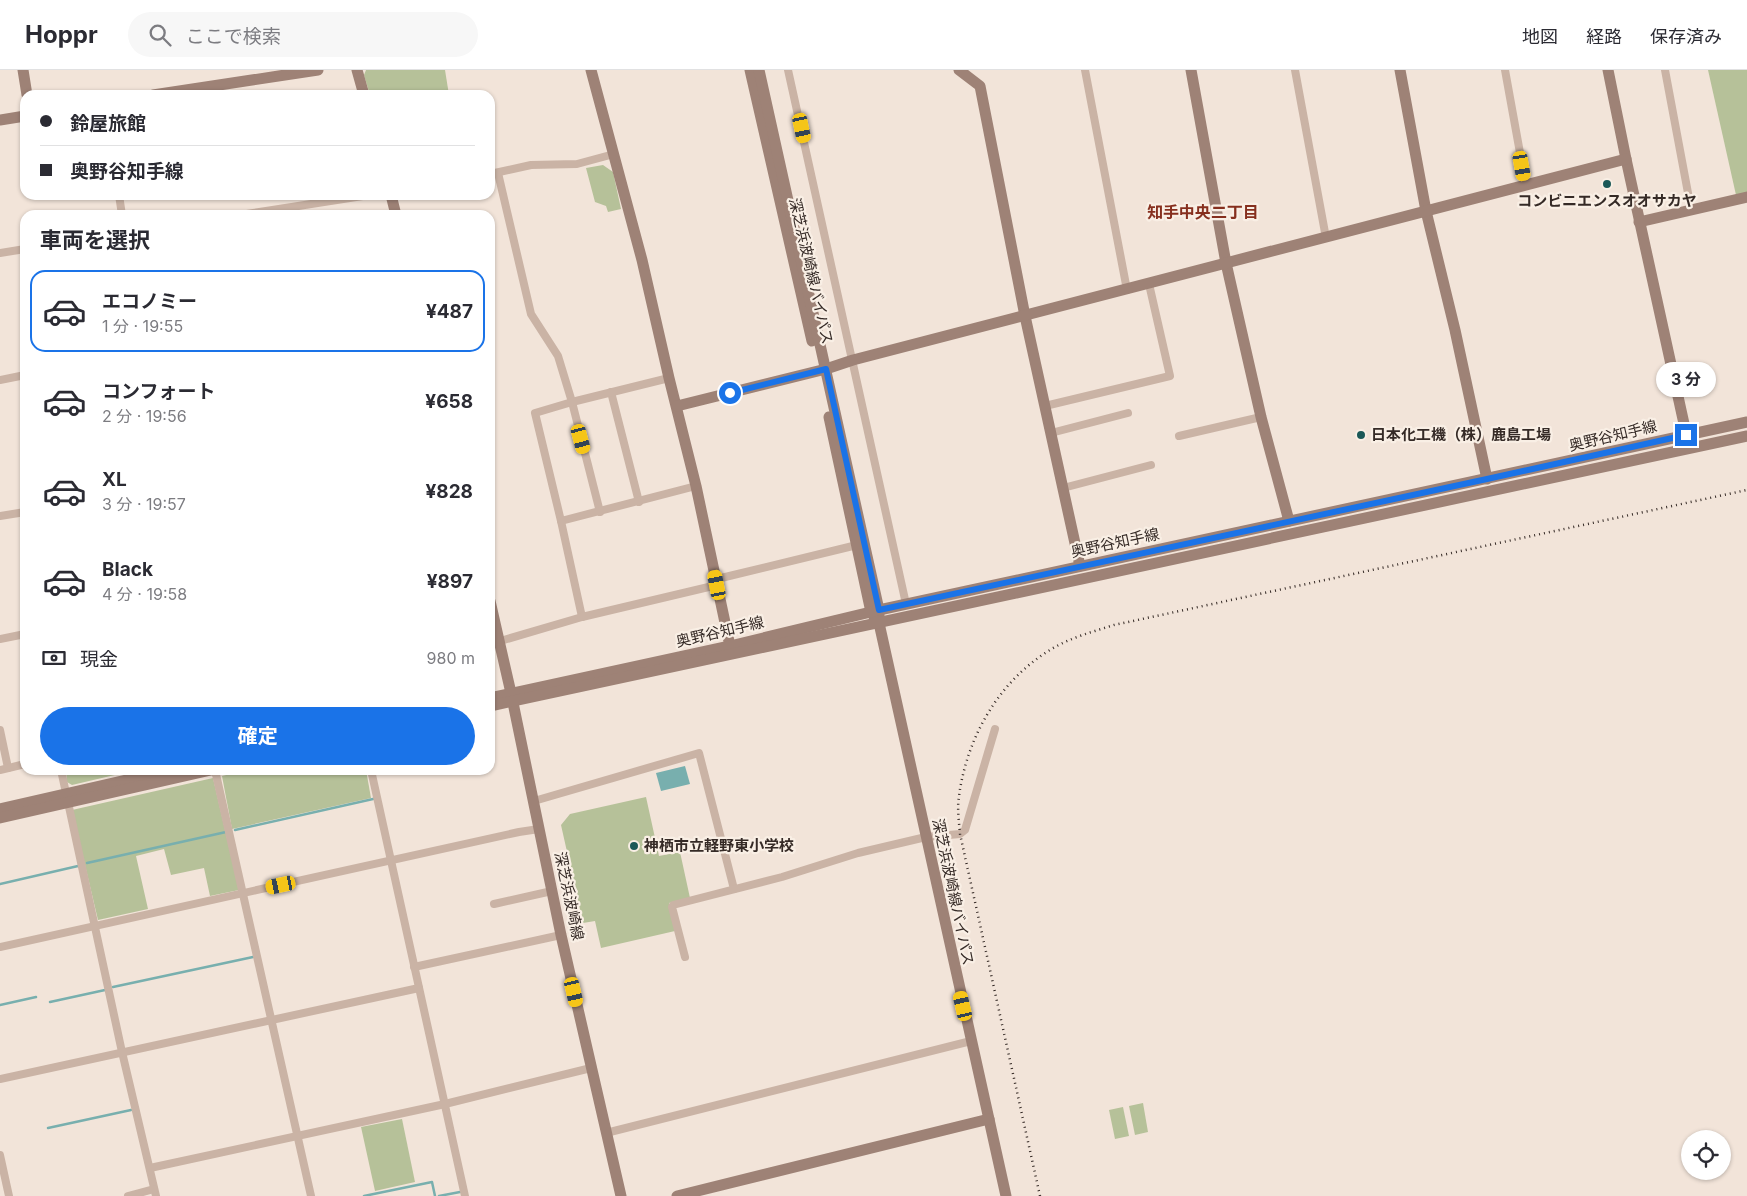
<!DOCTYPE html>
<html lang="ja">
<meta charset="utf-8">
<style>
:root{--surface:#fff;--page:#f7f7f7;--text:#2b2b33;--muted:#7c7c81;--line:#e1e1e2;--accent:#1a73e8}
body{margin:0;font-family:Inter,"Noto Sans JP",sans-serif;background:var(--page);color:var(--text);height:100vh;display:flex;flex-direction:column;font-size:19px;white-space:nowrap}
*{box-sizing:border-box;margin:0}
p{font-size:16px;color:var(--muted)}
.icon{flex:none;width:28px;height:28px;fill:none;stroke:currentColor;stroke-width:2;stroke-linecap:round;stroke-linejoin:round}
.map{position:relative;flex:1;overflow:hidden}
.sheet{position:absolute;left:20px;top:140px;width:475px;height:565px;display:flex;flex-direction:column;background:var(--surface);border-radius:15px;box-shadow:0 1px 4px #0004}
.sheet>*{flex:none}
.top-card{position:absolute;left:20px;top:20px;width:475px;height:110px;border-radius:15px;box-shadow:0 1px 4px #0004;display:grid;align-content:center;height:110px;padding:0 20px;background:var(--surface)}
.tools{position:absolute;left:1681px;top:1060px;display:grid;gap:10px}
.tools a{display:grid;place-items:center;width:50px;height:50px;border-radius:50%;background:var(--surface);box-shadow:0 1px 4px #0004;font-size:25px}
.end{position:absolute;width:22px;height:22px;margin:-11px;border:6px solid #1a73e8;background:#fff;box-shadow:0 0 0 2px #fff}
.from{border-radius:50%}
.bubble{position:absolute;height:35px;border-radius:18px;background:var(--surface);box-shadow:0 1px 4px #0004;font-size:16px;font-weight:700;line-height:35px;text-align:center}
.car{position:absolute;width:15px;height:30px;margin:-15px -8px;border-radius:6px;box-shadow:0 0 4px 1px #0007;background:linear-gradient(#f5c518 24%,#345 0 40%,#f5c518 0 76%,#345 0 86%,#f5c518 0)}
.top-card b{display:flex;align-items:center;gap:18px;height:48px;font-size:19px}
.top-card b+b{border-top:1px solid var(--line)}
.top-card i{width:12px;height:12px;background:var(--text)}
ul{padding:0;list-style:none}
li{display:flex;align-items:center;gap:15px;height:82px;margin:0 10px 8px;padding:0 10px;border:2px solid transparent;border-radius:15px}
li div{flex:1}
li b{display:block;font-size:19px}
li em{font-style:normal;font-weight:700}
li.on{border-color:var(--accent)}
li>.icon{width:45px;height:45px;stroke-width:1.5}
h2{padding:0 20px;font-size:22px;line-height:60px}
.pay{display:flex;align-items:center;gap:12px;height:55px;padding:0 20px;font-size:19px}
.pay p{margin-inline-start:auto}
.primary-button{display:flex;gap:10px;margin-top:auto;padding:10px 20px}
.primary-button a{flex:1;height:58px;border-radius:30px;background:var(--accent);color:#fff;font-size:20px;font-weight:700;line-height:58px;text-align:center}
header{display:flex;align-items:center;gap:30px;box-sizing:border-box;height:70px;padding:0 25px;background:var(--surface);border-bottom:1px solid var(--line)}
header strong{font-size:24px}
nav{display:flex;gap:28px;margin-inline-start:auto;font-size:18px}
.search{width:350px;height:45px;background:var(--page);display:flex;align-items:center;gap:12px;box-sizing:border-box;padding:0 18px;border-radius:28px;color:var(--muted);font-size:19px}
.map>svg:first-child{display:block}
.green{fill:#b6c199}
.water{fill:#78afae}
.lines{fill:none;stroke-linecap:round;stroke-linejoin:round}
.stream{stroke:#78afae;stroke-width:2.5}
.street{stroke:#cab3a5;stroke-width:8}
.secondary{stroke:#9e8276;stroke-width:11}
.rail{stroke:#352a26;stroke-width:2.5;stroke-dasharray:1 4;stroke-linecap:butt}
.route{stroke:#1a73e8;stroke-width:6}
.poi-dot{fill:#1b5857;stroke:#f9efe5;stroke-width:2}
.labels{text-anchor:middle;stroke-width:4.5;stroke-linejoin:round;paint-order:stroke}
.poi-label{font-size:15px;font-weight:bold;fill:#352a26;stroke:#f9efe5;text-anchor:start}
.street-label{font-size:15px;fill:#352a26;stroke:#f9efe5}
.neighbourhood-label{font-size:16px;font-weight:bold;fill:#862f1e;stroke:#f9efe5}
</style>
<header>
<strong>Hoppr</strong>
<div class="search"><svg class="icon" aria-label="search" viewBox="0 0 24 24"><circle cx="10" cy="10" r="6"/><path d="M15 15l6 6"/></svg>ここで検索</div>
<nav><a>地図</a><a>経路</a><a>保存済み</a></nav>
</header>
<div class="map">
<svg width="1747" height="1126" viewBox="0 0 1747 1126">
<rect width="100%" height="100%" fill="#f2e4d9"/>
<g class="green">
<polygon points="366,0 445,0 449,25 370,25 364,5"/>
<polygon points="1708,0 1747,0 1747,123 1736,125"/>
<polygon points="603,95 613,102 621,139 608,142 606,136 595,132 586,98"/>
<polygon points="66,700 136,700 72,715 67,712"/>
<polygon points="247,700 366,700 371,728 232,759 222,706"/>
<polygon points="213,708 239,820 210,826 204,798 171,805 164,779 136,786 148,839 98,850 72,740"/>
<polygon points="646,727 659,786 680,782 690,828 669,833 675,861 601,878 595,851 583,853 561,755 570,744"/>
<polygon points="1143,1033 1148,1062 1135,1065 1129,1036"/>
<polygon points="1123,1037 1129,1066 1115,1069 1109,1040"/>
<polygon points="402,1049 415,1112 375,1121 361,1057"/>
</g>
<polygon class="water" points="685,696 690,714 661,721 656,703"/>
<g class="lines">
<g class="stream">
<polyline points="235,760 373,729"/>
<polyline points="87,793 226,762"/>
<polyline points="0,814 78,796"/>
<polyline points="113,917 253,887"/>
<polyline points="50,932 105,920"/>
<polyline points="0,935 36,927"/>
<polyline points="48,1058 131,1040"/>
<polyline points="364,1126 432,1112 435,1126"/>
<polyline points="439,1126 460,1122"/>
</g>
<g class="street">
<polyline points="788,0 906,534"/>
<polyline points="1085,0 1127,220"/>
<polyline points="1295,0 1326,168"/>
<polyline points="1505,0 1526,116"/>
<polyline points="1665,0 1691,139"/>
<polyline points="498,103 531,244 558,286 572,332 600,442"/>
<polyline points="490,104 531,95 577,94 614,84"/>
<polyline points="119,125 122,145"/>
<polyline points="240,145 369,125"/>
<polyline points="0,183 25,179"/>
<polyline points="0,310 25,305"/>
<polyline points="611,322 639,432"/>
<polyline points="1045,336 1170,306 1149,214"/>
<polyline points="1051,363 1128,343"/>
<polyline points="1179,366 1261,347"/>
<polyline points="1063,418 1151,395"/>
<polyline points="0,446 25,442"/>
<polyline points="561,451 696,416"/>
<polyline points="582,547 561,451 535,343 572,332 669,308"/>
<polyline points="0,569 25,564"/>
<polyline points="490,574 582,547 717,515 721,508 857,475"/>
<polyline points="0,660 8,698"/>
<polyline points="0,700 25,694"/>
<polyline points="61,700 122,982 156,1126"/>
<polyline points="215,700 311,1126"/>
<polyline points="371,700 465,1126"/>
<polyline points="534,731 699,683 734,819"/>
<polyline points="494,834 552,821"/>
<polyline points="0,877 519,762 539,759"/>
<polyline points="685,887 672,837 673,835 782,807 858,783 926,767 960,764 965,760 995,659"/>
<polyline points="414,897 561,865"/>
<polyline points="0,1009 419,918"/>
<polyline points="606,1063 971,971"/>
<polyline points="0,1085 9,1126"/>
<polyline points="150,1098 445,1034 591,998"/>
<polyline points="128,1126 154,1119"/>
</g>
<g class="secondary">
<polyline points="23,0 27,25"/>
<polyline points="357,0 364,25"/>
<polyline points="591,0 642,190 669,308 696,416 730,576"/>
<polyline points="750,0 812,271"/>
<polyline points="759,0 879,540 879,553 1006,1126"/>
<polyline points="959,0 980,16 1025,246 1080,496"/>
<polyline points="1191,0 1226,193 1261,347 1289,451"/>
<polyline points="1400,0 1426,141 1455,260 1487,409"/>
<polyline points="1608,0 1626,89 1688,372"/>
<polyline points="153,25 318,0"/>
<polyline points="0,50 25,46"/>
<polyline points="391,125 396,145"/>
<polyline points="1639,152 1747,127"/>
<polyline points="677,336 826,299 853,290 1626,89"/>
<polyline points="829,347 871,542 875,548"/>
<polyline points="490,531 511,623 561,865 621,1126"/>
<polyline points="490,628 730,576 879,540 1747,352"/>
<polyline points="490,636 1747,366"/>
<polyline points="0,739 170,700"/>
<polyline points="0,748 211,700"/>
<polyline points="677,1126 989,1049"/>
</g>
<path class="rail" d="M1040,1126L960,764C959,752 957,738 959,726C967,667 999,611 1050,580C1069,568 1092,562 1114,555L1747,420"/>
</g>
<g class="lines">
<polyline class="route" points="730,323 826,299 879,540 1487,409 1686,365"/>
</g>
<g class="poi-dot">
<circle cx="1607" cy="114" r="5"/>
<circle cx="1361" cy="365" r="5"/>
<circle cx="634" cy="776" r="5"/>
</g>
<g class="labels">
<g class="poi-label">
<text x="1607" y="136" text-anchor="middle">コンビニエンスオオサカヤ</text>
<text x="1371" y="370">日本化工機（株）鹿島工場</text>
<text x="644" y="781">神栖市立軽野東小学校</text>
</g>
<g class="street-label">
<text transform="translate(811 201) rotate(77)" y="5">深芝浜波崎線バイパス</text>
<text transform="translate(1613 366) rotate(-13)" y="5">奥野谷知手線</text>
<text transform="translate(1115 473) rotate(-12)" y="5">奥野谷知手線</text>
<text transform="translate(720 562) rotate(-13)" y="5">奥野谷知手線</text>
<text transform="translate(953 822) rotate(78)" y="5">深芝浜波崎線バイパス</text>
<text transform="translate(569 826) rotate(78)" y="5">深芝浜波崎線</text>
</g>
<g class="neighbourhood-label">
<text x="1203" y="148">知手中央二丁目</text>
</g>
</g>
</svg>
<div class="tools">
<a><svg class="icon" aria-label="locate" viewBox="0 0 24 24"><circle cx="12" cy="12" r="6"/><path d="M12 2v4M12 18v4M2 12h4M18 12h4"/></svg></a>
</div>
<i class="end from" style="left:730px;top:323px"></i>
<i class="end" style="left:1686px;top:365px"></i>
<div class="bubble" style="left:1656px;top:292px;width:60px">3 分</div>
<i class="car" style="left:802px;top:58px;rotate:168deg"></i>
<i class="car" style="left:1522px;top:96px;rotate:170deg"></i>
<i class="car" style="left:581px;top:369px;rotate:165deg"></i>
<i class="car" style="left:717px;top:515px;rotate:349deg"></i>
<i class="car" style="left:281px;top:815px;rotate:258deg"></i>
<i class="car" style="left:574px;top:922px;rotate:167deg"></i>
<i class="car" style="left:963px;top:936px;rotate:347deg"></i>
<div class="top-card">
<b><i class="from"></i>鈴屋旅館</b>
<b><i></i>奥野谷知手線</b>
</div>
<section class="sheet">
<h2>車両を選択</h2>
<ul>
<li class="on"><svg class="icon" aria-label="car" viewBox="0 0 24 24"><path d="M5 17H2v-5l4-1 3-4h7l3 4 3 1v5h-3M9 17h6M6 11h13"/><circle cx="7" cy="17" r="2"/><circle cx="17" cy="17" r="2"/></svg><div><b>エコノミー</b><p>1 分 · 19:55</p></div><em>¥487</em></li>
<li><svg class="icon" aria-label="car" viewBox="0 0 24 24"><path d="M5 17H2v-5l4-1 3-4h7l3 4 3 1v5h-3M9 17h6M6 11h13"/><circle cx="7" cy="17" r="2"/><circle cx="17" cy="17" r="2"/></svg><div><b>コンフォート</b><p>2 分 · 19:56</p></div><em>¥658</em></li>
<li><svg class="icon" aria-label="car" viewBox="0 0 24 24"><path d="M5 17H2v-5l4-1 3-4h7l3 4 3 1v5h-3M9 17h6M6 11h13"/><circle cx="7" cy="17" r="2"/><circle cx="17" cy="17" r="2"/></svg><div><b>XL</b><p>3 分 · 19:57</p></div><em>¥828</em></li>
<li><svg class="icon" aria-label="car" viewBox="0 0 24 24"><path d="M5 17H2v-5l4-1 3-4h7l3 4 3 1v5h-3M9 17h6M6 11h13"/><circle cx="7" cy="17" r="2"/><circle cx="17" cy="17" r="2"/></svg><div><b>Black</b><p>4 分 · 19:58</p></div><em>¥897</em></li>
</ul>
<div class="pay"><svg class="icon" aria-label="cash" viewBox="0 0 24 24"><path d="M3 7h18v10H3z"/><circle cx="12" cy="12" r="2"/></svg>現金<p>980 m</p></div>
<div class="primary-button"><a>確定</a></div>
</section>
</div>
